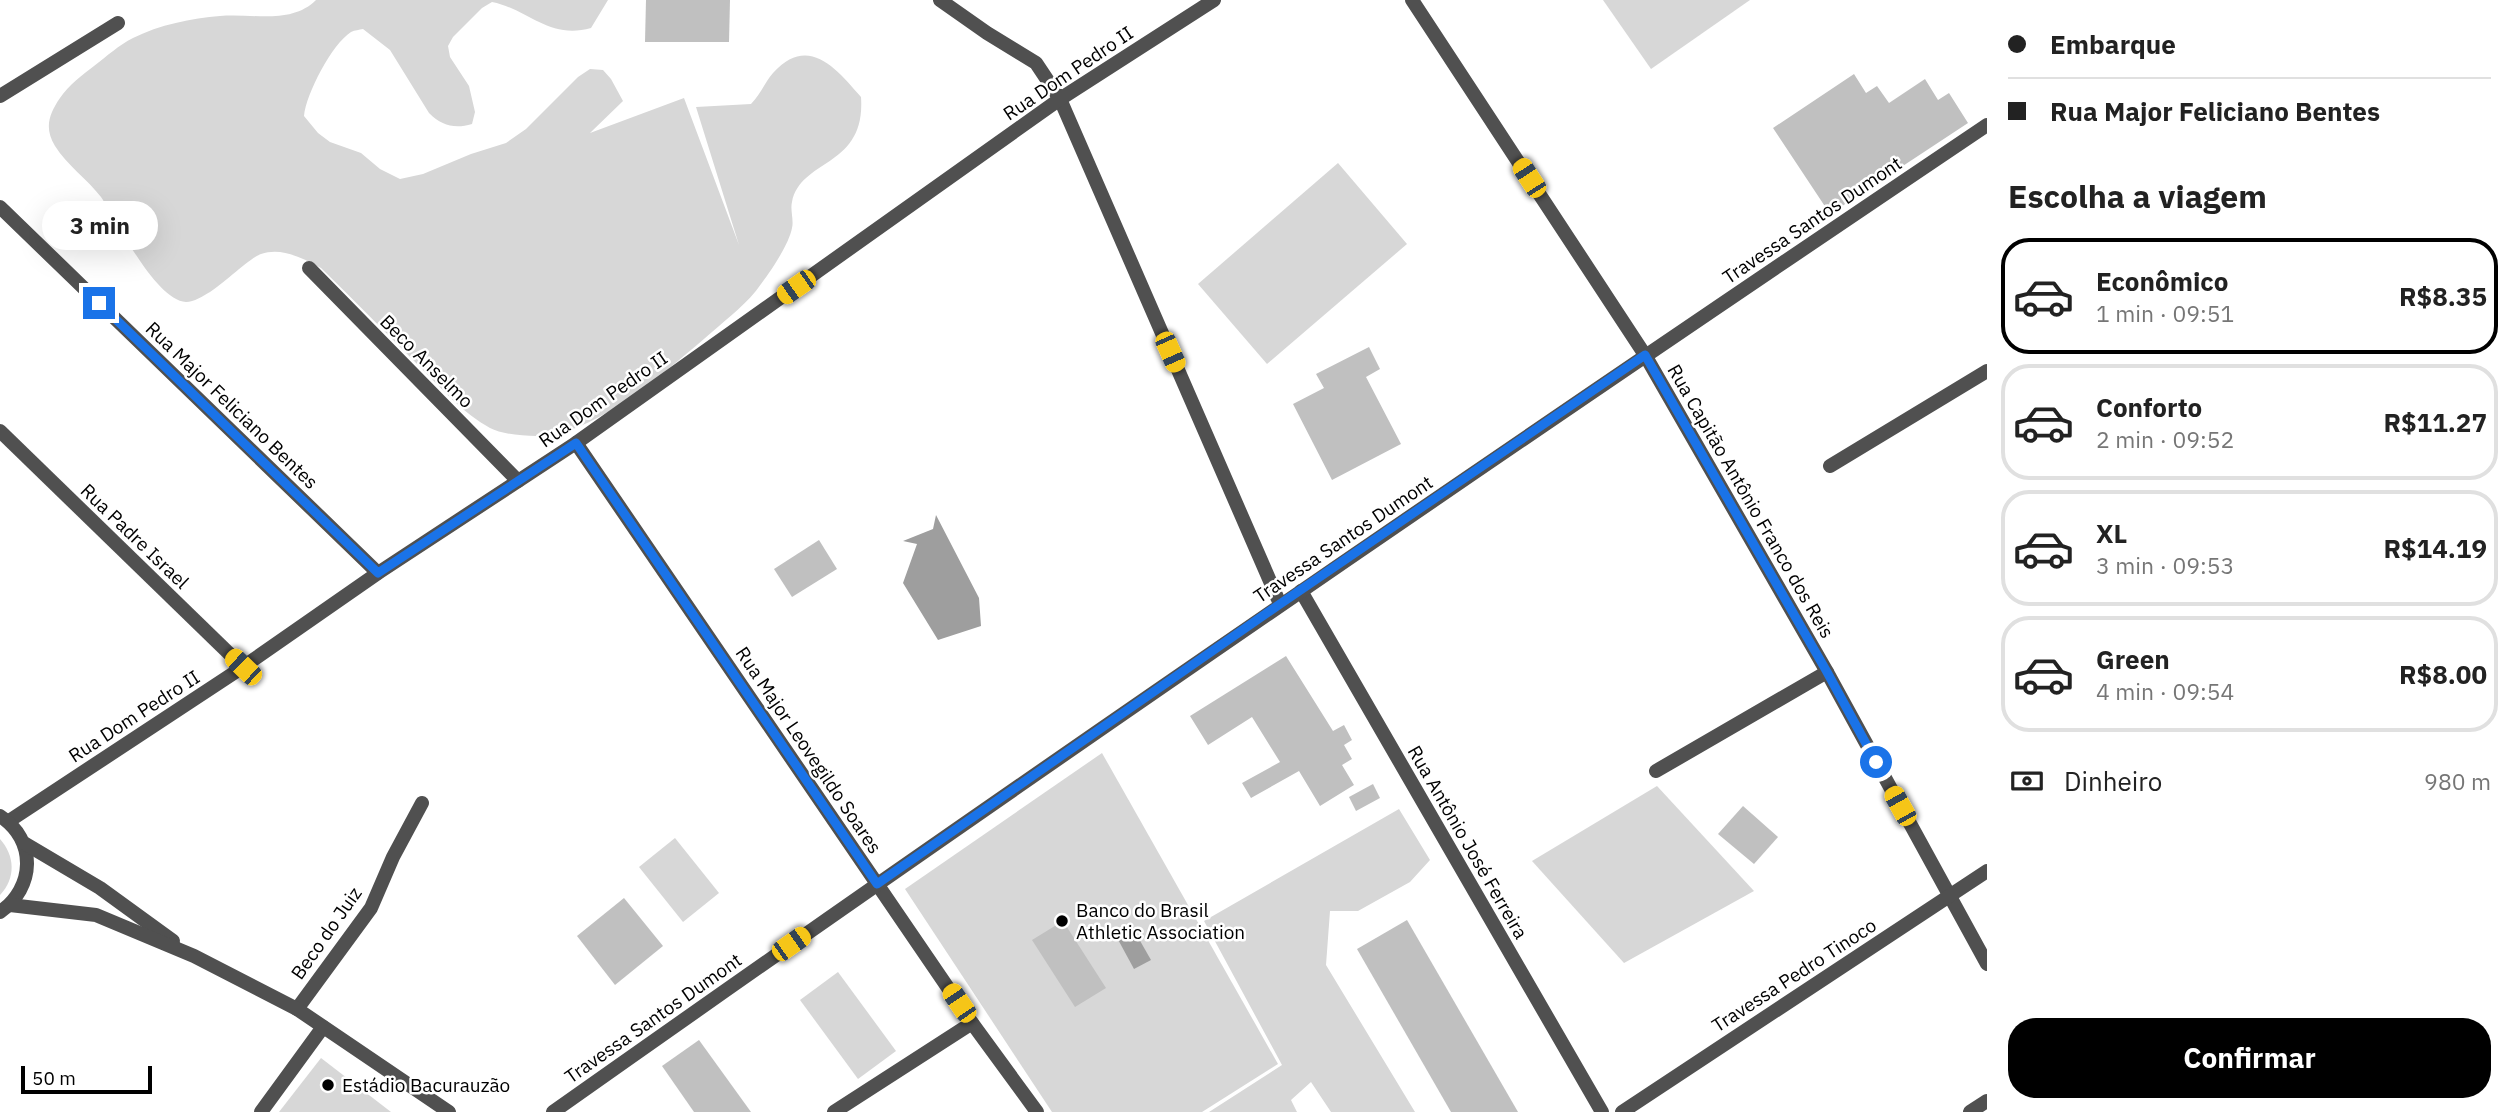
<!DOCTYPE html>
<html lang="pt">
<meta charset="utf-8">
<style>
:root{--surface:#fff;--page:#f2f2f2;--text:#222;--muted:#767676;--line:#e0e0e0;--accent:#000}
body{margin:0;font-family:"IBM Plex Sans",sans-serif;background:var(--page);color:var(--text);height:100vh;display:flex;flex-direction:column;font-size:26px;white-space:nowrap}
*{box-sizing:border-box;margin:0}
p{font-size:23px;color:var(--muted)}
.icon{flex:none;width:38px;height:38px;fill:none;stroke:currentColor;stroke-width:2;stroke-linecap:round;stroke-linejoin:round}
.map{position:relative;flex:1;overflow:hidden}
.details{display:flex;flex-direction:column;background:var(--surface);width:525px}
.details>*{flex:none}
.hud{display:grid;align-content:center;height:154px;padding:0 21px;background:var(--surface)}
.scale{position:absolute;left:21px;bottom:18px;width:131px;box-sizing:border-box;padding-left:7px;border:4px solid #000;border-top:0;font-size:19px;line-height:24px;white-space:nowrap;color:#000;-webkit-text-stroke:5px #fff;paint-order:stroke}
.end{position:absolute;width:32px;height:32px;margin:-16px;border:9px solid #1a73e8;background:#fff;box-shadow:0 0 0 4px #fff}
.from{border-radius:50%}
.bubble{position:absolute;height:49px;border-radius:24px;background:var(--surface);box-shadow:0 7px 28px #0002;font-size:23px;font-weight:700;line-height:49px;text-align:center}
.car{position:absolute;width:21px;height:42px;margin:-21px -10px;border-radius:9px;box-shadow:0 0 5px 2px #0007;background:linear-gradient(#f5c518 24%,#345 0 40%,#f5c518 0 76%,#345 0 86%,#f5c518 0)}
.hud b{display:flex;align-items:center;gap:24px;height:66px;font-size:26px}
.hud b+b{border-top:2px solid var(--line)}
.hud i{width:18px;height:18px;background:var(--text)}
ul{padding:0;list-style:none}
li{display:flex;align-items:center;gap:21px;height:116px;margin:0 14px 10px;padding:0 7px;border:4px solid var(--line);border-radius:28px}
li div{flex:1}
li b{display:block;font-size:26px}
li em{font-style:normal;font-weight:700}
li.selected{border-color:var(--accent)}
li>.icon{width:63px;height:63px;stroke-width:1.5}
h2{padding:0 21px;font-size:32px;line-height:84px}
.pay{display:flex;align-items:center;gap:18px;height:77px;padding:0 21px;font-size:26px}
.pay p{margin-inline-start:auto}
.action{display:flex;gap:14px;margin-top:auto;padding:14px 21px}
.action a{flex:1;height:80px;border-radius:28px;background:var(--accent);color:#fff;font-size:28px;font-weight:700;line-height:80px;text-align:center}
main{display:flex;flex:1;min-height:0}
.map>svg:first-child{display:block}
.green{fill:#d7d7d7}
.water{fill:#9e9e9e}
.building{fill:#c0c0c0}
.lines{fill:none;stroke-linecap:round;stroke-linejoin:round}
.minor{stroke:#505050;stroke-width:14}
.tertiary{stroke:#505050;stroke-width:14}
.route{stroke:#1a73e8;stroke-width:9}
.poi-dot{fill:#000;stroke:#fff;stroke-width:2.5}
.labels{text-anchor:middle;stroke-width:5;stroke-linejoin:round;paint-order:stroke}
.street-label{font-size:19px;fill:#000;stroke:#fff}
.poi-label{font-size:19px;fill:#000;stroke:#fff;text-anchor:start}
</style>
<main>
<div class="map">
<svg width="1987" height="1112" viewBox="0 0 1987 1112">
<rect width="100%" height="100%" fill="#fff"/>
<g class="green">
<path d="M316,0H608L591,28C549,40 528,9 492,2L482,8L453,37L448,46L450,57L469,86L475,112L472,124C455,129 442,126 429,113L390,50L363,29C359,30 355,30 351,32C332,44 306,94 304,116L318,133L330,142L361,153L380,169L400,179L423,174L471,154L506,143L526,129L578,77L590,69L603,70L611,79L623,101L590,133L684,98L739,245L696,107L751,104C761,94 765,82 773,73C808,34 836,68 861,97C866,168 801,158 792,202C790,210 794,220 792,228C789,244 771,271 761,284C748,303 729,317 712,332C670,368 611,420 558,434C542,438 505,436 490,428C464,414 443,390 422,369C388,335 355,301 321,268C302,258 282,247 261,254C250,258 223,284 210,292C203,296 194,302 186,302C155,300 117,221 101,197C87,179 67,165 55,146C44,128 49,114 60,98C69,85 82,75 94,66C107,56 119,45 133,38C159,25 192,18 220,16C252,13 291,25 316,0Z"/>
<polygon points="1603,0 1750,0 1651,69"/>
<polygon points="1338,163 1407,244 1267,364 1198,284"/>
<polygon points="1102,753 1278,1064 1202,1112 1052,1112 905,889"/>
<polygon points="1657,786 1754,891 1624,963 1532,861"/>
<polygon points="1399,809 1430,860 1410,882 1358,911 1330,911 1326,965 1415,1112 1331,1112 1311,1082 1291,1100 1297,1112 1209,1112 1282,1065 1204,921"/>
<polygon points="675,838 719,893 683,922 639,867"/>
<path d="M0,839C15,856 16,878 0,895Z"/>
<polygon points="838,972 896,1051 858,1079 800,1000"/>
<polygon points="321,1058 391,1112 279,1112"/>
</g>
<g class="water">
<polygon points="936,515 979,598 981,626 938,640 903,583 917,544 903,541 933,529"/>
<polygon points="1131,925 1151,960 1134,969 1115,934"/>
</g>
<g class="building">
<polygon points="646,0 730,0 729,42 645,42"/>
<polygon points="1854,74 1866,93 1877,86 1889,103 1925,79 1938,100 1949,93 1968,123 1830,214 1773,128"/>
<polygon points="1369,347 1380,369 1366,377 1401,444 1332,480 1293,404 1324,388 1316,374"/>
<polygon points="819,540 837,569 792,597 774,569"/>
<polygon points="1286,656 1333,731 1344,725 1352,740 1344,745 1352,759 1342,765 1354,785 1320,806 1299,771 1251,798 1242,783 1280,762 1252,717 1208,745 1190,716"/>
<polygon points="1373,784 1380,798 1356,811 1349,797"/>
<polygon points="1743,806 1778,837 1754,864 1718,834"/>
<polygon points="624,898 663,946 615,985 577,936"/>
<polygon points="1407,920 1518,1112 1451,1112 1357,949"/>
<polygon points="1063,921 1106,988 1075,1007 1032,940"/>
<polygon points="699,1040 751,1112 694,1112 662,1066"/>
</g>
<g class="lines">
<g class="minor">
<polyline points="940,0 987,33 1036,63 1060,99 1280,604"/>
<polyline points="1412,0 1645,355 1827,672 1987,964"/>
<polyline points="0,96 118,23"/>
<polyline points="0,207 378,573"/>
<polyline points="309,268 518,481"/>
<polyline points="0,431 243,667"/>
<polyline points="576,443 972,1023 1037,1112"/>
<polyline points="1830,466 1987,371"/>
<polyline points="1301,591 1602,1112"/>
<polyline points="1656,771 1827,672"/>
<polyline points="9,821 243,667 378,573 576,443 1060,99 1214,0"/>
<polyline points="297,1009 371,908 393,857 422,803"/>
<polyline points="261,1112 323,1027"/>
<path d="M553,1112C1027,777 1506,449 1987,125"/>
<polyline points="834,1112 972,1023"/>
<polyline points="1622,1112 1987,871"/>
<polyline points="1970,1112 1987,1101"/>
</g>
<g class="tertiary">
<path d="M0,816C37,840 35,888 0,912"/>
<polyline points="24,843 100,888 173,941"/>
<polyline points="10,905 96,915 194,956 297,1009 449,1112"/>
</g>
</g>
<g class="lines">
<polyline class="route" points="99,303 378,573 576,443 877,884 1280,604 1645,355 1827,672 1876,762"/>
</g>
<g class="poi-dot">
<circle cx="1062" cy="921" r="7"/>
<circle cx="328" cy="1085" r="7"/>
</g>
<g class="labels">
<g class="street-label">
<text transform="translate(1068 73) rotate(-34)" y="7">Rua Dom Pedro II</text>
<text transform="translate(1812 220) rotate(-34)" y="7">Travessa Santos Dumont</text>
<text transform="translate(427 361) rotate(45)" y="7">Beco Anselmo</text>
<text transform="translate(603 399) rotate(-35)" y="7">Rua Dom Pedro II</text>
<text transform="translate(232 405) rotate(44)" y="7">Rua Major Feliciano Bentes</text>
<text transform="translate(1751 501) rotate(60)" y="7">Rua Capitão Antônio Franco dos Reis</text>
<text transform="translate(135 536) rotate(44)" y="7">Rua Padre Israel</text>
<text transform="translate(1343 539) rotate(-34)" y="7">Travessa Santos Dumont</text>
<text transform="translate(134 716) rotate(-33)" y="7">Rua Dom Pedro II</text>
<text transform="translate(809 750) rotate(56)" y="7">Rua Major Leovegildo Soares</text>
<text transform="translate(1468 842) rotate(60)" y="7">Rua Antônio José Ferreira</text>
<text transform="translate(326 933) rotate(-55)" y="7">Beco do Juiz</text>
<text transform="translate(1794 975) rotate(-33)" y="7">Travessa Pedro Tinoco</text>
<text transform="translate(653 1018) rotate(-35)" y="7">Travessa Santos Dumont</text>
</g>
<g class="poi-label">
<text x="1076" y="917">Banco do Brasil<tspan x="1076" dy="22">Athletic Association</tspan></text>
<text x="342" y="1092">Estádio Bacurauzão</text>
</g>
</g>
</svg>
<div class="scale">50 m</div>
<i class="end from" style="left:1876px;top:762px"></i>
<i class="end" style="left:99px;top:303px"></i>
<div class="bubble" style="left:42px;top:201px;width:116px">3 min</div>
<i class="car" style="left:1529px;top:178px;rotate:327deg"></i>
<i class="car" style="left:796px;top:287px;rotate:235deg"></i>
<i class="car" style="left:1170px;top:352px;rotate:156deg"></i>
<i class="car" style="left:243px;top:667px;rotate:314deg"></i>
<i class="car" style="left:1900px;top:806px;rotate:331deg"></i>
<i class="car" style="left:791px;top:944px;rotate:55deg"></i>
<i class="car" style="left:959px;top:1003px;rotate:326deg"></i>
</div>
<section class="details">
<div class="hud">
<b><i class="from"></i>Embarque</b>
<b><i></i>Rua Major Feliciano Bentes</b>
</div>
<h2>Escolha a viagem</h2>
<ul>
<li class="selected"><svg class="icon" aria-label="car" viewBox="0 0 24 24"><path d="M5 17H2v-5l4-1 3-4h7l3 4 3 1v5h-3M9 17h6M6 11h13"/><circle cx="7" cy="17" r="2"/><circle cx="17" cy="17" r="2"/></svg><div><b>Econômico</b><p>1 min · 09:51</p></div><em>R$8.35</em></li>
<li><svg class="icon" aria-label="car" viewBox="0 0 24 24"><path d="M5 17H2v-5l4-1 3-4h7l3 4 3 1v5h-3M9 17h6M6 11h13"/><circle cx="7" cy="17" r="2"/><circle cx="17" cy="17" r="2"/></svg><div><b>Conforto</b><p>2 min · 09:52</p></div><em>R$11.27</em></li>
<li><svg class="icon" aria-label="car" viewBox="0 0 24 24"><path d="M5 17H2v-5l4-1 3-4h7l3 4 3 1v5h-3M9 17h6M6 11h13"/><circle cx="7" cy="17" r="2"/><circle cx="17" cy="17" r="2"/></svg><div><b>XL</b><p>3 min · 09:53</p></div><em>R$14.19</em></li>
<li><svg class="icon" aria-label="car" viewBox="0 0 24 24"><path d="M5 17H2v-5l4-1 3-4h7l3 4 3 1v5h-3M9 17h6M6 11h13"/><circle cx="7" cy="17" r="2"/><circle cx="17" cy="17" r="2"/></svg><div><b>Green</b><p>4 min · 09:54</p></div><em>R$8.00</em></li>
</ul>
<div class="pay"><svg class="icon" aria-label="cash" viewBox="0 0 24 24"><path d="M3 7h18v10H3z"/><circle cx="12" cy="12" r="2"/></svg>Dinheiro<p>980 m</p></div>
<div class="action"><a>Confirmar</a></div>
</section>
</main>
